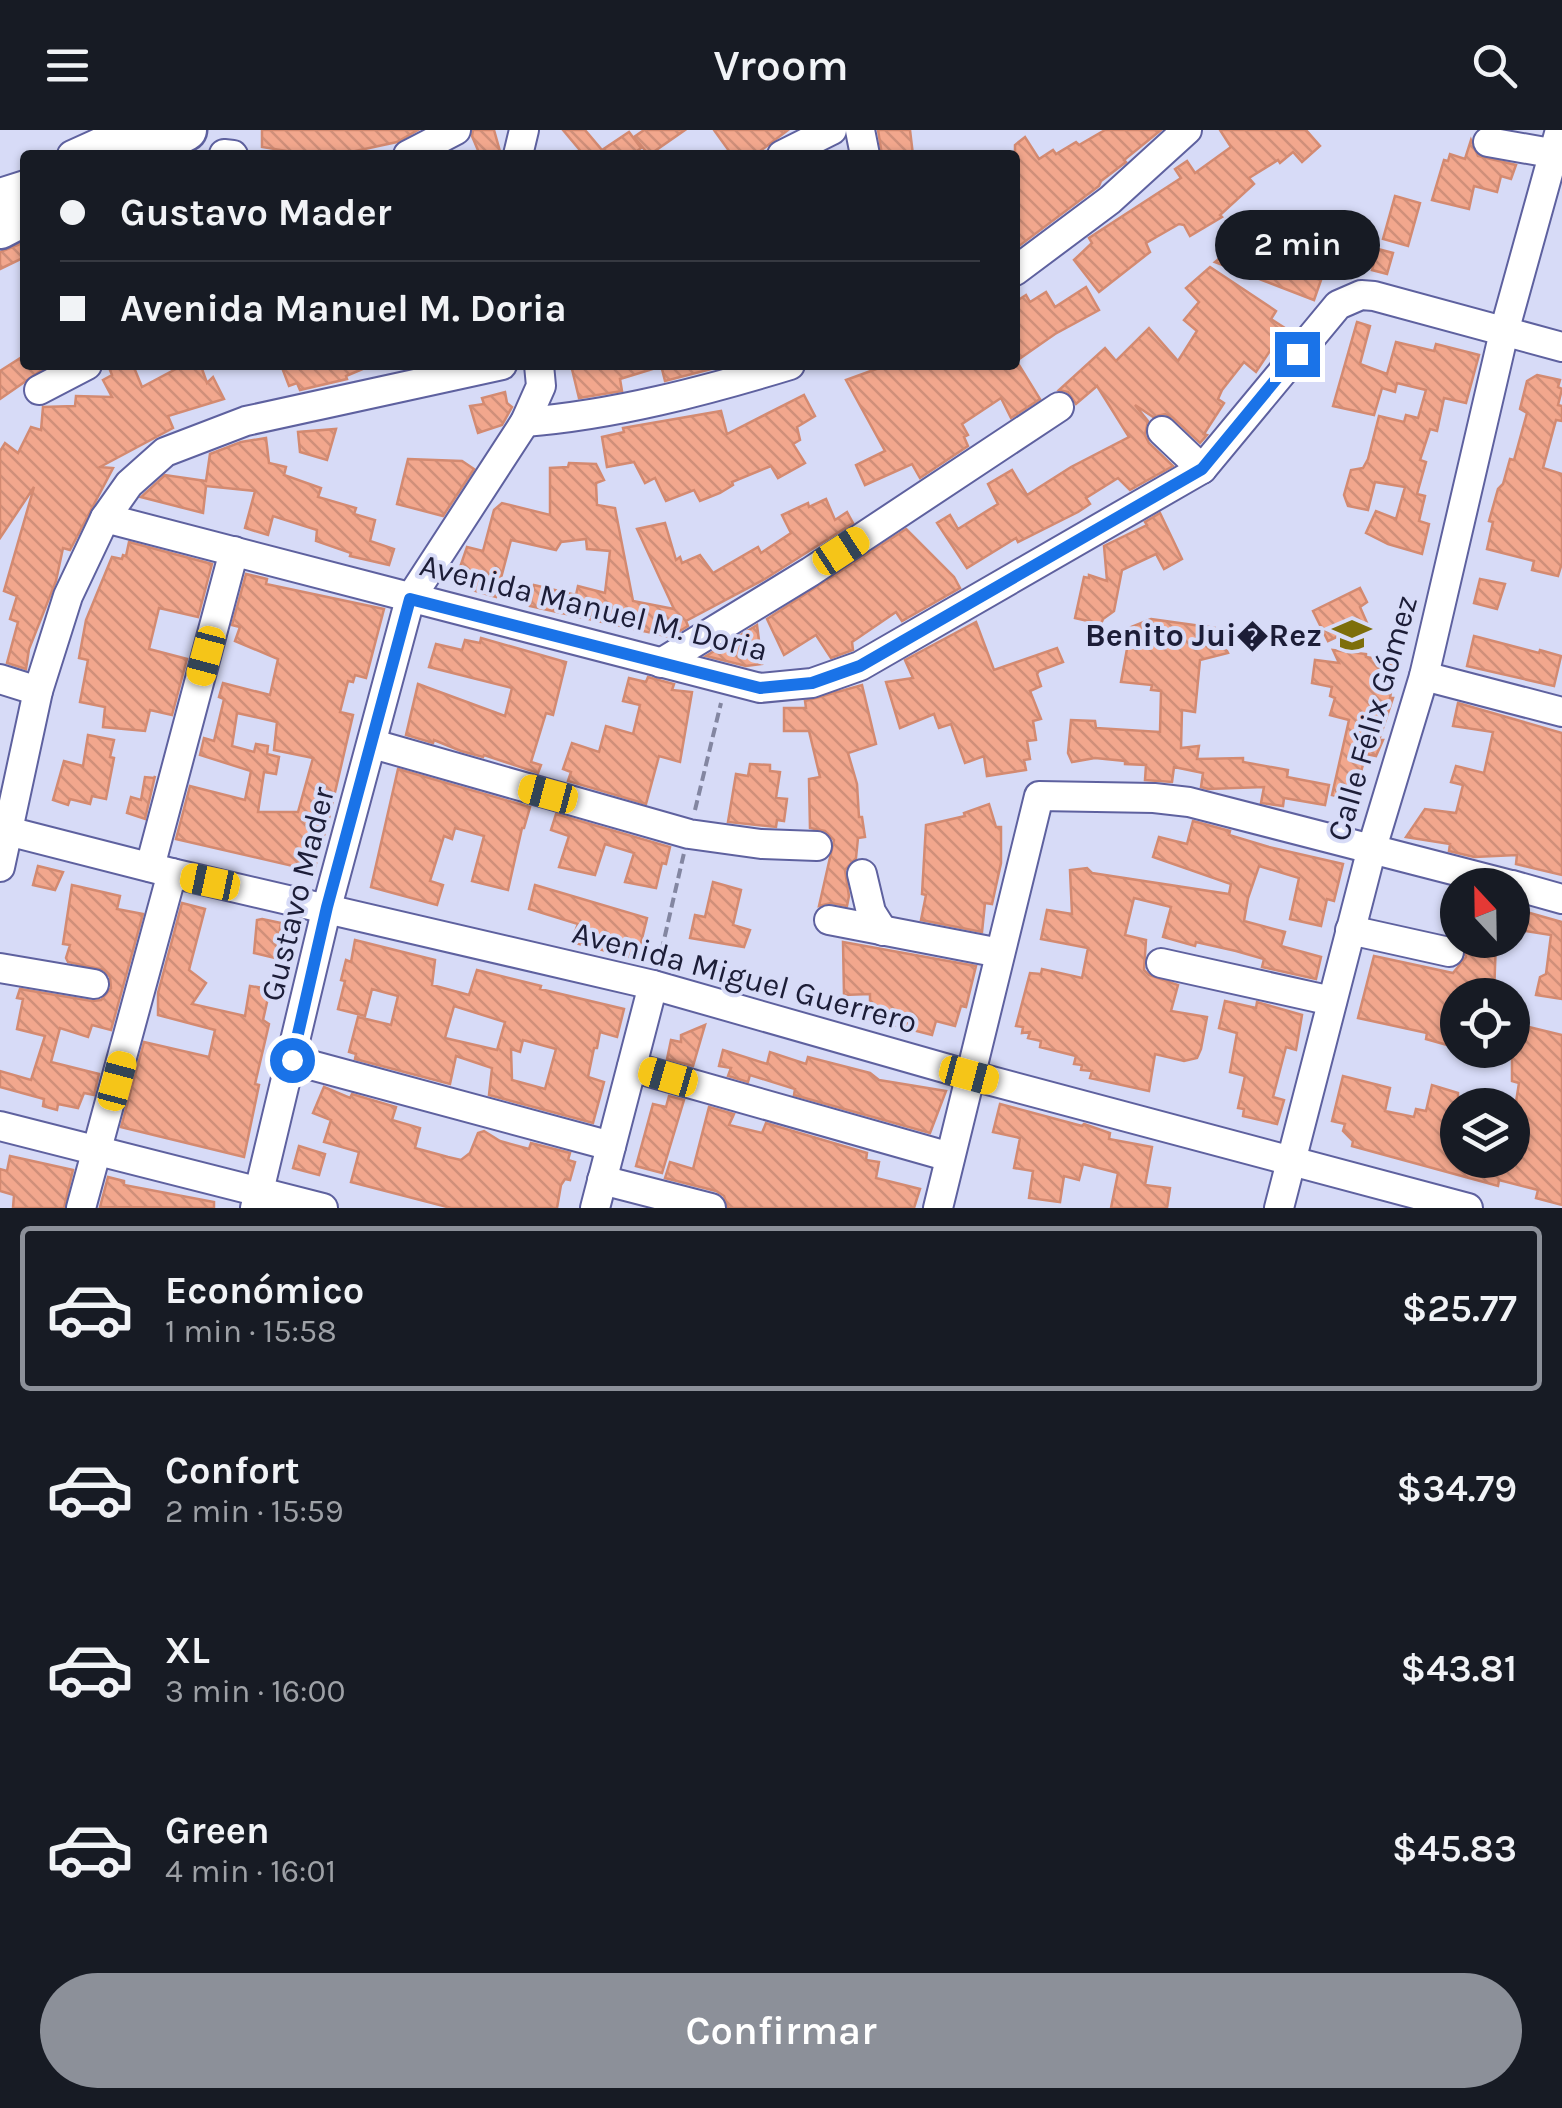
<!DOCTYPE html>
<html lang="es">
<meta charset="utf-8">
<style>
:root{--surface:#171b24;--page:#20242c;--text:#f1f3f6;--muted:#9ea1a6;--line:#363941;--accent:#8c9099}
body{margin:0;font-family:Karla,sans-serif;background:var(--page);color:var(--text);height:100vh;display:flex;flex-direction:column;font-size:38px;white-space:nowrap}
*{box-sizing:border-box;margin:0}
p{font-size:32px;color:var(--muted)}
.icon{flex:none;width:55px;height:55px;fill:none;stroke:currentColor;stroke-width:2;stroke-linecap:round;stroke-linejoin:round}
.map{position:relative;height:1078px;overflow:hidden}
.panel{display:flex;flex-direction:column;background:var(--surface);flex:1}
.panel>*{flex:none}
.guide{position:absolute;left:20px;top:20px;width:1000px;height:220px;border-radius:10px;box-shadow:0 2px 8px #0004;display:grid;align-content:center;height:220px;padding:0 40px;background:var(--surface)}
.needle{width:65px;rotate:338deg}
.tools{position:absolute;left:1440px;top:738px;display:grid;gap:20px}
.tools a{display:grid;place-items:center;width:90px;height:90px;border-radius:50%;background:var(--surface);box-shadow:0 2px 8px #0004;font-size:50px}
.end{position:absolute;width:45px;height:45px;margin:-22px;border:12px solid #1a73e8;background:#fff;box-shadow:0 0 0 5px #fff}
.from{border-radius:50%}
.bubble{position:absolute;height:70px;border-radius:35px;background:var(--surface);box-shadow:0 2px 8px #0004;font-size:32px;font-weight:600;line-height:70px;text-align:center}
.car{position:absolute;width:30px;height:60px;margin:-30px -15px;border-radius:12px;box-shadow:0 0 8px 2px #0007;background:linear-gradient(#f5c518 24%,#345 0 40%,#f5c518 0 76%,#345 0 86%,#f5c518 0)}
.guide b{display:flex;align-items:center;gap:35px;height:95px;font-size:38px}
.guide b+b{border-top:2px solid var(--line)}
.guide i{width:25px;height:25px;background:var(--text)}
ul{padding:18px 0 0;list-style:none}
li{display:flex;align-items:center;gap:30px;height:165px;margin:0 20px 15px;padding:0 20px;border:5px solid transparent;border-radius:10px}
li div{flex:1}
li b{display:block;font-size:38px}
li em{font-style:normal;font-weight:600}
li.current{border-color:var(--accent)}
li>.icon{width:90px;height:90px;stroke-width:1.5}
.action{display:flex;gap:20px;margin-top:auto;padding:20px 40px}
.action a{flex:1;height:115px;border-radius:60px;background:var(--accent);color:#fff;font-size:40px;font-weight:600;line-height:115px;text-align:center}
header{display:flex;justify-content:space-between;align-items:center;height:130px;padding:0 40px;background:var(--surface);font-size:45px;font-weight:600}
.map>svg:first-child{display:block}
.building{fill:url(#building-back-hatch);stroke:#d38a71;stroke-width:2.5;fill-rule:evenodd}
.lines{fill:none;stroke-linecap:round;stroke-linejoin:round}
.minor-casing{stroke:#5e619f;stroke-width:32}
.highway-casing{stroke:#5e619f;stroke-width:45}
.path{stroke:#8386a1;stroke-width:4;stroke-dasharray:10 5;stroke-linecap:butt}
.minor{stroke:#fff;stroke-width:28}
.highway{stroke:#fff;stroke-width:40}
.route{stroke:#1a73e8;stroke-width:12}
.labels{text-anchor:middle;stroke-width:8;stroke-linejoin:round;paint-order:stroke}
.street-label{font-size:32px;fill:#1c1d37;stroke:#d7dbf7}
.poi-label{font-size:32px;font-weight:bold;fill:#1c1d37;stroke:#d7dbf7;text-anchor:end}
</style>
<header><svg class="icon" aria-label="menu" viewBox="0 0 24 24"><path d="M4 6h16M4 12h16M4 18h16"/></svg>Vroom<svg class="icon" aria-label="search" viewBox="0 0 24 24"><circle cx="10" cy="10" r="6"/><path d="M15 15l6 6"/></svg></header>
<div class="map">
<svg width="1562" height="1078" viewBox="0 0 1562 1078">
<defs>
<pattern id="building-back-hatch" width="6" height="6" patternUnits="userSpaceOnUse" patternTransform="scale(2.5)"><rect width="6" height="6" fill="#f2a78d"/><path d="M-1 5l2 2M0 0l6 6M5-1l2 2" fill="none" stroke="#cf8f7a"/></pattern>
</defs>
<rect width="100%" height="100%" fill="#d7dbf7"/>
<g class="building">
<polygon points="262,0 418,0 397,12 337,25 311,25 262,17"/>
<polygon points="473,0 494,0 501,25 480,25 472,6"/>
<polygon points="563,0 585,0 602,20 629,2 641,18 632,25 584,25"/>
<polygon points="644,0 685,0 649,25 634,7"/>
<polygon points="714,0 788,0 755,25 732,25"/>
<polygon points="878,0 910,0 913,25 882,25"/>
<polygon points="1105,0 1161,0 1124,30 1126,32 1101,51 1099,56 1015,119 1015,15 1025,7 1039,29 1053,20 1056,24 1076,12 1079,15"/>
<polygon points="1220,0 1306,0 1320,16 1302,32 1293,22 1280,33 1278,30 1249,48 1254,54 1220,85 1222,87 1190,106 1184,95 1179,94 1146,113 1150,122 1099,162 1074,130 1092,113 1089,108 1181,48 1175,39 1187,31 1195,43 1231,17"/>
<polygon points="1471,10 1478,26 1516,35 1511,49 1501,46 1497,62 1474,56 1469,79 1432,70 1444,30 1448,31 1450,24 1465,29"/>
<polygon points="1395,66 1420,73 1408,116 1383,109"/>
<polygon points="25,112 25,127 0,139 0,122"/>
<polygon points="1286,112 1308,118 1300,144 1321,150 1314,170 1215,132 1236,115 1257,139"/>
<polygon points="1378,119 1393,123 1387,144 1372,140"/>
<polygon points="1210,137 1276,181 1271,189 1285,198 1256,242 1244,232 1222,260 1218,269 1224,273 1204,304 1207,305 1200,313 1173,288 1165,284 1153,287 1135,275 1148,291 1145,305 1149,313 1173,336 1130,360 1118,348 1086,368 1090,374 1078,382 1018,412 1016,408 967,438 937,393 950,385 958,399 998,374 988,354 1012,340 1027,365 1071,337 1129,307 1097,256 1076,274 1068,262 1059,260 1105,218 1116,231 1149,198 1178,231 1197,201 1184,190 1199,172 1186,158"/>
<polygon points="1086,157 1099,180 1055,204 1015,232 1015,172 1026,165 1030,172 1046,162 1055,177"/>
<polygon points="1357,192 1370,196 1360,234 1387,244 1396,212 1434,221 1436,214 1479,225 1466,273 1444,268 1437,301 1430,299 1420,330 1426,332 1417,364 1425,366 1419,391 1429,394 1422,424 1388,414 1366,403 1376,381 1396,389 1405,357 1375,352 1368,380 1348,376 1344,365 1351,340 1363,338 1368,329 1379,286 1404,292 1406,285 1418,288 1426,260 1397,253 1395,262 1382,258 1374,285 1333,276"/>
<polygon points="25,225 25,235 49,235 0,269 0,241"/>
<polygon points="120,235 133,235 142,257 176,239 201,236 207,253 213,247 224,269 168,286 173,298 100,337 113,338 70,420 63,418 56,451 29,519 26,539 7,533 18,492 10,489 17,466 4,461 34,357 0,408 0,321 5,313 18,323 31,297 41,300 43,277 75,276 76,266 112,267 103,250 112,245 110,240"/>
<polygon points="281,235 372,235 346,246 347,249 300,260 297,253 289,256"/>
<polygon points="571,235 652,235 653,239 620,249 622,261 579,268"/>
<polygon points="661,235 719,235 719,237 665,251"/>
<polygon points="877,235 1019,235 1040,269 1011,288 1001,268 962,294 968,305 964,307 968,316 920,348 912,334 865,355 856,335 885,321 846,250 879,238"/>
<polygon points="1537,245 1560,250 1558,257 1562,259 1558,275 1562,276 1562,291 1556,290 1543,338 1562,344 1562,433 1558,446 1532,440 1534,431 1487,419 1493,392 1489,391 1498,359 1503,354 1510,329 1514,330 1527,283 1520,279 1527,251"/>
<polygon points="505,262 507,273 512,277 502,295 478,303 470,276 484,274 482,268"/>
<polygon points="804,265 815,286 797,297 800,310 793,314 805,333 778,348 771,336 732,352 733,355 720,363 700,371 694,360 666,371 655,348 645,353 634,332 607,337 602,307 624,302 623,298 721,281 727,304"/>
<polygon points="336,299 327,330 300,322 298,302"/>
<polygon points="266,308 269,333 286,337 284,345 321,358 318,367 356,378 354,384 375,390 370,411 394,419 389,435 350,426 351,423 316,411 317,400 273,386 268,405 245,398 255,361 206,356 203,383 141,367 165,345 206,351 210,324 241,312"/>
<polygon points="408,329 462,331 474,339 443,386 397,374"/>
<polygon points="569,333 596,334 604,350 596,353 597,375 615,378 633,471 674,479 637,399 665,393 676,430 680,427 682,433 700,425 713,443 758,417 761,423 791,403 782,385 808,373 809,377 826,369 835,390 847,382 853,393 765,449 686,491 688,496 670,507 530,476 534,455 576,465 578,456 605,463 610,421 587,419 586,409 561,412 556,420 511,410 496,467 472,460 475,452 457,446 467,417 483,421 494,380 502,373 550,385 550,338 568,337"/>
<polygon points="1160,383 1182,429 1164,439 1156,424 1122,440 1114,481 1103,489 1101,494 1075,488 1084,447 1089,448 1089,445 1107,451 1104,416 1147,395 1145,392"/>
<polygon points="906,399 954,447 960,458 902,491 896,482 852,512 853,520 831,528 816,505 784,525 767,489"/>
<polygon points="129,412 212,434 198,487 159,478 149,519 187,529 172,585 150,580 145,601 103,597 105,577 80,572 88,530 79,528 86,490 112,427 122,429 123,425 126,426"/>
<path d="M246,444L267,449L266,454L384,479L366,548L355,545L353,552L348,551L340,582L353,585L329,688L315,737L310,740L176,709L190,656L245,670L251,641L200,625L204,608L214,611L224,569L219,567L223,553L270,565L278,529L235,511L240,497L232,495ZM237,583L277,592L274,620L313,628L298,682H258L264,642L276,644L279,627L267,624L268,616L256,614L254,622L232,616Z"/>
<polygon points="1480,449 1505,454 1497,479 1474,473"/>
<polygon points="1360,458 1367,472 1360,477 1367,493 1328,511 1313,481"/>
<polygon points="1151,489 1215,498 1228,523 1200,530 1195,582 1182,580 1181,618 1199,616 1197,629 1243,628 1243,632 1288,640 1287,647 1329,655 1325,675 1284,668 1283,676 1261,673 1264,657 1208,659 1201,657 1203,643 1174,637 1172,652 1145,650 1146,635 1125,634 1125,631 1095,628 1072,632 1068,623 1071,590 1095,591 1096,598 1160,602 1161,561 1151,560 1152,555 1121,552 1129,508 1140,507 1121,501"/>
<polygon points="976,492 994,540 1057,518 1063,532 1039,541 1037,544 1041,556 1030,561 1041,589 1033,591 1036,610 1027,611 1030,629 1024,630 1026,640 987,646 984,626 965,633 951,594 939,598 934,584 900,598 886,552 913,548 905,530"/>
<polygon points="757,495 762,534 746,536 706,526"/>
<polygon points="1474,506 1539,523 1540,520 1561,526 1554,556 1467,536"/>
<polygon points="481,508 566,532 553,585 546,583 531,632 541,635 538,643 484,625 483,627 461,621 434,610 433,613 406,605 418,554 505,586 512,558 429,537 436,514 462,520 465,510 480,513"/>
<polygon points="1333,520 1366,524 1366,527 1396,532 1390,568 1393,568 1379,610 1383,610 1376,626 1366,624 1353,670 1332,665 1349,590 1330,585 1335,568 1330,566 1332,557 1312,553 1315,530 1339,533"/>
<polygon points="648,547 674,554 672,560 692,562 680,632 659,626 646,674 568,651 571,642 563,639 572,613 599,622 606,596 633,604 640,575 623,571 629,548 646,552"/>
<polygon points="862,555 876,614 848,623 857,654 859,687 862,687 865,707 858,708 856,728 845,740 849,766 847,776 831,773 819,776 834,710 825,701 810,698 809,649 820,647 809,601 784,601 784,578 806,578 805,571"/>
<polygon points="1458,573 1562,603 1562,745 1516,734 1517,725 1474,727 1449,721 1450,714 1406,707 1425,679 1456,683 1463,655 1451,652 1456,636 1484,643 1493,602 1453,596"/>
<polygon points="88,605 114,610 110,627 114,628 106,669 92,666 90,674 70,669 68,675 53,670 64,631 83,636"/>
<polygon points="750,634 770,635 770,641 780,642 776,668 787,669 784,691 777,690 776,697 728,692 736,644 748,646"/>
<polygon points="398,639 530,677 524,698 522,698 508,760 472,751 484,706 455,698 452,709 444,706 430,751 443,755 437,775 371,757"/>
<polygon points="155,646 145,689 127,683 131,667 141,670 145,647 154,648"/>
<polygon points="989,674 996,697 1001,697 1001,733 992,774 985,773 982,802 921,790 926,765 922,764 926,695 965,686 964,683"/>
<polygon points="556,684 670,717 666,734 662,733 656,758 625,752 634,723 605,714 595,745 559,737 569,706 551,700"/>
<polygon points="1193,691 1230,701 1229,705 1269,717 1343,734 1334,771 1327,769 1321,796 1290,789 1299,748 1259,736 1248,768 1244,791 1285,802 1281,816 1321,827 1316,849 1262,837 1264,829 1236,821 1196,812 1195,816 1163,807 1171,777 1134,768 1125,805 1146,810 1144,840 1149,845 1178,855 1171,881 1207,887 1201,919 1197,928 1184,931 1155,924 1149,961 1090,948 1092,941 1081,940 1082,935 1074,934 1076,926 1040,917 1041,911 1028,908 1030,902 1022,903 1023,897 1016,896 1030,843 1041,844 1042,839 1082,848 1088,818 1041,809 1047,780 1072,784 1070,740 1087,738 1092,743 1229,764 1231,754 1153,727 1159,707 1187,714"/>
<polygon points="38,736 63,742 55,760 33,755"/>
<polygon points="713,752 741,760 733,795 750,800 744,817 690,808 695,785 705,787"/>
<polygon points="72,755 120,766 117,779 143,784 111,900 92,895 88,907 60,898 51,932 99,944 94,965 84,963 78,978 58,974 57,980 43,976 44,969 0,957 0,941 31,950 45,906 17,899 23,869 17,868 20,859 92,871 101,870 111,858 110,847 104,840 68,832 66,828 70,815 63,814"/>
<polygon points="535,755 647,788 637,829 571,812 578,794 529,779"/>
<polygon points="182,773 205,779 189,840 206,853 192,874 245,886 250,856 270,859 263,890 269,894 255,954 259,955 244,1027 121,997 144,912 209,927 215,900 158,885 158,863"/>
<polygon points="1512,778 1562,792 1562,869 1536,865 1540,847 1546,844 1551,805 1512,799"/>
<polygon points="262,789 281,793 275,828 254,823 257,790"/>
<path d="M355,810L435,830L432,855L469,865L477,840L541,856L540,859L624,879L617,907L600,902L597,918H594L588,947L604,952L593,993L489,965L492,938L456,926L450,954L355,929L356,924L349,922L358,887L391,895L398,866L372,859L365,886L338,879L345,851L341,850L346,830L351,832ZM454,876L505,892L497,920L445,908ZM523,910L556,919L545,959L512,950L511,919L520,922Z"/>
<polygon points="1462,810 1496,810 1494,865 1458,865 1458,918 1426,909 1427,903 1358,888 1374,826 1453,843 1466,827"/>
<polygon points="843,812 976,836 966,877 961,876 955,896 936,891 932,905 870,889 870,864 844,865"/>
<polygon points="1225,871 1256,878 1257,872 1302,885 1296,920 1286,917 1273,967 1284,970 1277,994 1243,986 1244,979 1238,978 1245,946 1230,942 1237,903 1219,898"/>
<polygon points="1512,893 1562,905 1562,1075 1536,1068 1538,1060 1499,1050 1498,1056 1352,1016 1353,1011 1343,1001 1345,994 1332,991 1343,946 1390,958 1385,981 1414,987 1416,979 1426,981 1432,955 1458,963 1458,1030 1512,1030 1512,997 1519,953 1512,951"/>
<polygon points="705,895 693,936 667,929 671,910 681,912 681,905"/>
<polygon points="723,920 767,934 770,922 806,934 808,927 870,943 879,950 946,961 930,1003 794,965 795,959 750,945 748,952 728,946 731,938 719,936"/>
<polygon points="324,957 350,968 352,964 396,977 392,990 420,998 415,1018 448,1027 461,1030 470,1023 478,1003 484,1001 500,1011 529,1019 531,1013 570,1023 568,1030 575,1032 570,1050 565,1049 561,1055 557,1078 451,1078 351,1052 359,1022 324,1012 331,990 313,983"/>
<polygon points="669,966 684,970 662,1043 636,1036 653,974 666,977"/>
<polygon points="1000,974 1082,996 1084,994 1110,1003 1109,1009 1152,1017 1145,1055 1170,1058 1167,1078 1111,1078 1118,1043 1083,1034 1079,1050 1064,1046 1060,1072 1029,1068 1033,1041 1014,1038 1020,1008 993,1002"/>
<polygon points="709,977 734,984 729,995 762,1003 766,993 867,1023 866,1030 879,1032 876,1048 920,1059 914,1078 728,1078 724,1066 716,1061 665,1048 670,1032 693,1039"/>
<polygon points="299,1016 325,1024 319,1045 293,1038"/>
<polygon points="10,1026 73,1040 64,1078 13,1078 14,1065 0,1061 0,1039 7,1041"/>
<polygon points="108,1047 124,1051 124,1055 214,1072 214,1078 100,1077"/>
</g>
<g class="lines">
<g class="minor-casing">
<g id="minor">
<polyline points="860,0 865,25"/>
<polyline points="1488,12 1562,25"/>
<polyline points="224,24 233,25"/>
<polyline points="72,25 112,7"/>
<polyline points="408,25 456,0"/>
<polyline points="518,25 524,0"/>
<polyline points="782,25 832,0"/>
<polyline points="0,63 25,55"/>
<polyline points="1015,141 1110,70 1187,0"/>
<polyline points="39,260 87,235"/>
<path d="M525,292C614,285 705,261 790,235"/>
<polyline points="1162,301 1202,339"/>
<polyline points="105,388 760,558 812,553 860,536 1202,339 1338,175 1361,165 1374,166 1562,217"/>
<polyline points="661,533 810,442 1059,277"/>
<polyline points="1424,546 1562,582"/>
<polyline points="0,549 38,561"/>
<polyline points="373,614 689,704 761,714 817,716"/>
<polyline points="0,699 172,743 653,855 969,945 1468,1078"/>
<polyline points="0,737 38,561 68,466 105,388 129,354 165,322 246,291 502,235"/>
<polyline points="150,737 234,421"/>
<polyline points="862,744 871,782 883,801"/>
<polyline points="1512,755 1562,769"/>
<polyline points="829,790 1000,823"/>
<polyline points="1350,800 1449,822"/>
<polyline points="1161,833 1332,871"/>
<polyline points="0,838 94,854"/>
<polyline points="292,930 611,1016"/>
<polyline points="632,937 950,1027"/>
<polyline points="0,996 323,1078"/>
<polyline points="602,1050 711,1078"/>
<polyline points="81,1078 172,743"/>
<polyline points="255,1078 327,777 410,469 525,292 541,256 539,235"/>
<polyline points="595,1078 653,855"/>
<polyline points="938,1078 1039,666 1154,668 1189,672 1511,755"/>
<polyline points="1279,1078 1372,718 1424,546 1504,202 1560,0"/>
</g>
</g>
<g class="highway-casing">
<g id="highway">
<polyline points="99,25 147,0"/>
<polyline points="138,25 186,0"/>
<polyline points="0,98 25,85"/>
</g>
</g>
<g class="path">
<polyline points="695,680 721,573"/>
<polyline points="658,836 684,723"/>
</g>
<use href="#minor" class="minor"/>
<use href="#highway" class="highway"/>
</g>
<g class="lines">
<polyline class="route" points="292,930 327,777 410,469 760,558 812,553 860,536 1202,339 1297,224"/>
</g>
<defs>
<g id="school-bare" transform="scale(3)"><path d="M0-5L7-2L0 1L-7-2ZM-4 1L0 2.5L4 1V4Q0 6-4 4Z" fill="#7d6e0b" stroke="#d7dbf7" stroke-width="2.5" paint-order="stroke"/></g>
</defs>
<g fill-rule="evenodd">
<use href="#school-bare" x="1352" y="505"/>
</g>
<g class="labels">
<g class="street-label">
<text transform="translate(594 477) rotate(14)" y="11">Avenida Manuel M. Doria</text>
<text transform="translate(1372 588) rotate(-74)" y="11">Calle Félix Gómez</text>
<text transform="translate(297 764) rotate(-76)" y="11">Gustavo Mader</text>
<text transform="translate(745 847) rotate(15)" y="11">Avenida Miguel Guerrero</text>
</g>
<g class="poi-label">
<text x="1322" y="516">Benito Jui�Rez</text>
</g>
</g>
</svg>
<div class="tools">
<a><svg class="needle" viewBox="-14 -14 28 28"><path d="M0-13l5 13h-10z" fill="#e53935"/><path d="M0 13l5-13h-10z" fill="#9ea1a6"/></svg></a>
<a><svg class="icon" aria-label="locate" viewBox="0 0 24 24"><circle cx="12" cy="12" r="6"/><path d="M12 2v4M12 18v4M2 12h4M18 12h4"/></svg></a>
<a><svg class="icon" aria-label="layers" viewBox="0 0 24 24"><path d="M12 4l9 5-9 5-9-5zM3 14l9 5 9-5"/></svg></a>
</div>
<i class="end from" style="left:292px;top:930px"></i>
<i class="end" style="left:1297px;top:224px"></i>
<div class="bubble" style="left:1215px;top:80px;width:165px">2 min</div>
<i class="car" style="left:841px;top:421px;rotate:57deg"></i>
<i class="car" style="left:206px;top:526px;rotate:195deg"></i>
<i class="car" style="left:548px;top:664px;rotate:285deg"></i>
<i class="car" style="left:210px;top:752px;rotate:282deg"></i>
<i class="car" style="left:969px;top:945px;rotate:105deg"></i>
<i class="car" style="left:668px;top:947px;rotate:286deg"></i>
<i class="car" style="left:117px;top:951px;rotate:15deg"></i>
<div class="guide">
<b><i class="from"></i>Gustavo Mader</b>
<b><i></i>Avenida Manuel M. Doria</b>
</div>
</div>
<section class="panel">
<ul>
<li class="current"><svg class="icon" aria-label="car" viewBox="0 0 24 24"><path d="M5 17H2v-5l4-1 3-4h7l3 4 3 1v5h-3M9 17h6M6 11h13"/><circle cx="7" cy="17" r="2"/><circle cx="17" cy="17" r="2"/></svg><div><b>Económico</b><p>1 min · 15:58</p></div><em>$25.77</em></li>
<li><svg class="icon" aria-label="car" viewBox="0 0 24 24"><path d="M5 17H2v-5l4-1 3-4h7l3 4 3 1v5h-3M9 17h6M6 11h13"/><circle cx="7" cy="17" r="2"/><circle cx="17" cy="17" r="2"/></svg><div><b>Confort</b><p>2 min · 15:59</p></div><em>$34.79</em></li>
<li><svg class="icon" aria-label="car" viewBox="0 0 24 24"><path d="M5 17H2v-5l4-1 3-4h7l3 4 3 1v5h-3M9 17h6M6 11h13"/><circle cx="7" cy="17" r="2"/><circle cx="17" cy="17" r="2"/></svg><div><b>XL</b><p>3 min · 16:00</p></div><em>$43.81</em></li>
<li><svg class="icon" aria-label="car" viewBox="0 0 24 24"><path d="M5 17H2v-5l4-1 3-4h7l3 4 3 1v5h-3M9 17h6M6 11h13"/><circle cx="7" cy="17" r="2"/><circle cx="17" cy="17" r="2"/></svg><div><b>Green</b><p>4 min · 16:01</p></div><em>$45.83</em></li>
</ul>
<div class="action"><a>Confirmar</a></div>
</section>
